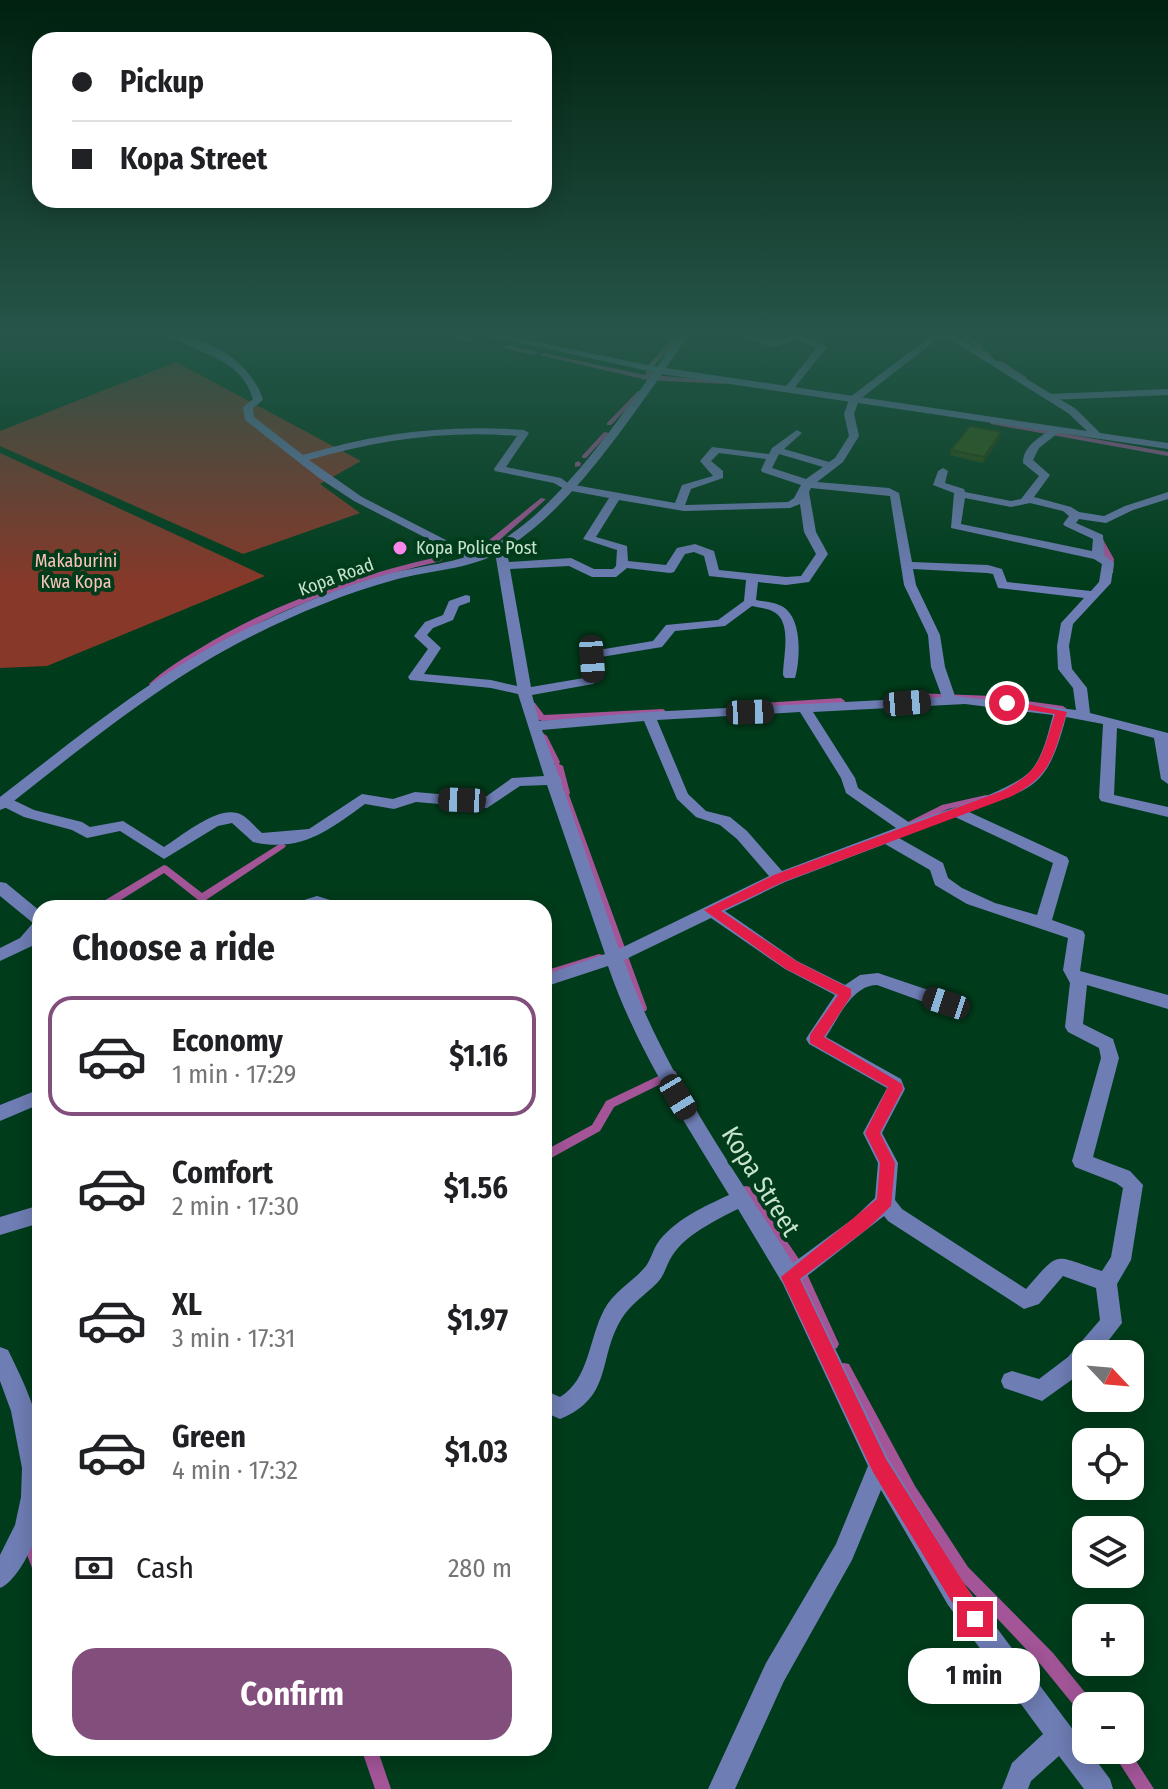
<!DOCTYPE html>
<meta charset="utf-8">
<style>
:root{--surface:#fff;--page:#f2f2f2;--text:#202124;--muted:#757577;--line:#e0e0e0;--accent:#824f7d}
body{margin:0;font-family:"Fira Sans Condensed",sans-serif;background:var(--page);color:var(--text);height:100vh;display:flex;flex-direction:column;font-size:30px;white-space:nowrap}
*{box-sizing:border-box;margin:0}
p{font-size:26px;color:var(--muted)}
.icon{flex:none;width:44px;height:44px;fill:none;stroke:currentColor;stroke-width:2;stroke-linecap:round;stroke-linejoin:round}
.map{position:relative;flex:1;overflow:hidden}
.side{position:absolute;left:32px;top:900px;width:520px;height:856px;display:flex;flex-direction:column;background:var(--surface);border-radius:24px;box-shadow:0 4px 20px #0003}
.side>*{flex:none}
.banner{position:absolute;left:32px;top:32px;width:520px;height:176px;border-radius:24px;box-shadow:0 4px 20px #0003;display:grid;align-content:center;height:176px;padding:0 40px;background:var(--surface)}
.needle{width:52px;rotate:116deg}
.buttons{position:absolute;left:1072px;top:1340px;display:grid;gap:16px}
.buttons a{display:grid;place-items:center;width:72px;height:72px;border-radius:16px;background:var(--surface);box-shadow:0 4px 20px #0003;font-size:40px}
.end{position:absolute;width:36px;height:36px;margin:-18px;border:10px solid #e11d48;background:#fff;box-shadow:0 0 0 4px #fff}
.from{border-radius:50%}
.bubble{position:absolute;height:56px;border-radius:24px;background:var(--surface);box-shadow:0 4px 20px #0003;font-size:26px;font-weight:700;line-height:56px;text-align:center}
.car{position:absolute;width:24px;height:48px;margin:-24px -12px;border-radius:10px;box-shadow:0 0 6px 2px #0007;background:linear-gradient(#222 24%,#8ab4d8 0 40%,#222 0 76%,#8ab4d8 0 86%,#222 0)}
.banner b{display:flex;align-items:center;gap:28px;height:76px;font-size:30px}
.banner b+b{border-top:2px solid var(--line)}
.banner i{width:20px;height:20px;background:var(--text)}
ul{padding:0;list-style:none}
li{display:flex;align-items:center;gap:24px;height:120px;margin:0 16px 12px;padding:0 24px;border:4px solid transparent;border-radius:24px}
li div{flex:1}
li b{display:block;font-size:30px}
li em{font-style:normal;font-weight:700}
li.current{border-color:var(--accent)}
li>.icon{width:72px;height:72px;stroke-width:1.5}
h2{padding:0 40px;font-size:36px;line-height:96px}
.pay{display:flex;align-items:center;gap:20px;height:88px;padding:0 40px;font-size:30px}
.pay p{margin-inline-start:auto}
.button{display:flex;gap:16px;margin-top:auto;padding:16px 40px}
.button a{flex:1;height:92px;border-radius:24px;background:var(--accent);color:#fff;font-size:32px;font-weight:700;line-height:92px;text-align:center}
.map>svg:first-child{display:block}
.green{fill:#883829}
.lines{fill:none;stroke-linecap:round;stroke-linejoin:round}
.stream{fill:#a35598;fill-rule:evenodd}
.minor{fill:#6e7db4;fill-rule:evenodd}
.tertiary{fill:#6e7db4;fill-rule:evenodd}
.wall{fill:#2d4b0c}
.shaded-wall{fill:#243d0a}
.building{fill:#34570e;stroke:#243d0a;stroke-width:2}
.route{fill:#e11d48}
.poi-dot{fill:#f987e9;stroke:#003c1b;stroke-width:3}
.labels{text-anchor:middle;stroke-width:8;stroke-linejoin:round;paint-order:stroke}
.far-poi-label{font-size:18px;fill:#c8e3ce;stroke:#003c1b;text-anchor:start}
.far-park-label{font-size:18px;fill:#fcc5b9;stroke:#003c1b}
.far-street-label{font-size:18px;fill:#c8e3ce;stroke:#003c1b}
.near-street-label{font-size:26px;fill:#c8e3ce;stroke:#003c1b}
</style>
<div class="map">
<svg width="1168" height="1789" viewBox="0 0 1168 1789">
<rect width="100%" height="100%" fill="#003c1b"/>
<g class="green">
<polygon points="176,362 361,461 320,484 360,513 243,554 0,446 0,431"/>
<polygon points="0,453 265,576 47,666 0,668"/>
</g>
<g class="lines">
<g class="stream">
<polygon points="463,336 473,339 474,340 471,342 456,337"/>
<polygon points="675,336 682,336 655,365 651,375 724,381 726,382 726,384 647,380 540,355 543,353 645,375 650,363"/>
<polygon points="959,336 967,336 982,345 981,348 993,356 988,357 975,349 976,346"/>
<polygon points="507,345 536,352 537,353 534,355 505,348 504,347"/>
<polygon points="998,361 1002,361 1027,378 1022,379 998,363"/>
<polygon points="638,391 643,392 611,425 607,425 607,423"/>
<polygon points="993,421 1168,452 1168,456 991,424 990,423"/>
<polygon points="604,432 609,433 586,458 582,458 582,456"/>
<polygon points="578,461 581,463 580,466 575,467 575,463"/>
<polygon points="541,498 546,499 494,545 473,552 467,552 467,548 488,541"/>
<polygon points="1094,534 1100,534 1114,559 1113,573 1107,573 1106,571 1106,559 1093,536"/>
<path d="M438,557L442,559L441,561C331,587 248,619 156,686L153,687L149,684C164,670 182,659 199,649C273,603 354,576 438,557Z"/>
<polygon points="914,693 993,696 997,699 993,702 911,698 910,696"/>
<polygon points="841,698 845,701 844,703 731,711 727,708 731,705"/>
<polygon points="1013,699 1063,706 1067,709 1063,712 1010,704 1010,700"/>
<polygon points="532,702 535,703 544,715 663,709 667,712 663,715 542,721 539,720 528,705"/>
<polygon points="543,733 547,736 560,762 559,764 563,766 570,793 569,795 647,1008 646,1011 638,1011 637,1008 561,797 562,795 560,793 553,766 555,764 552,762 539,736"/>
<polygon points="986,795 989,796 991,798 989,800 948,809 910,828 904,828 902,826 904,824 942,805"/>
<polygon points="281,843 284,844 286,846 284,848 206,900 198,900 164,873 108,908 96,908 97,905 164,865 167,866 202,893"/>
<polygon points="599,954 603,955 604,958 603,961 544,979 544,971"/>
<polygon points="671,1070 675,1071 677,1074 675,1077 614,1107 600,1131 544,1162 544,1151 592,1125 606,1101"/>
<polygon points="746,1186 750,1187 803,1265 839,1344 837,1348 832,1350 827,1348 793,1273 742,1195 740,1191 742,1187"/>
<polygon points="844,1363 849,1364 915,1486 968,1567 1053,1653 1092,1701 1094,1706 1086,1706 1086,1715 1080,1713 1041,1665 958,1577 905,1496 839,1374 837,1369 839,1364"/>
<polygon points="40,1523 40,1579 35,1576 26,1552 35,1525"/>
<polygon points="361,1748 377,1748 391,1789 375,1789"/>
<polygon points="1111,1750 1129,1750 1154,1789 1136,1789"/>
</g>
<g class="minor">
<path d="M171,336C209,336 252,363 263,400L253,408L254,417L303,455C376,433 448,424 524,430L529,433L506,467L561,478L569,484L675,503L682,485L713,476L700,461L712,447L769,454L772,448L797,430L802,433L784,449L829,462L835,458L849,436L844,414L850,397L931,336H941L859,400L854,414L859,436L843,462L817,482L889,488L899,493L912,562L988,565L1002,569L1007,582L1091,591L1099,582L1102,564L1094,559L951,528L954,493L933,485L938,471L943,468L948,471L945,483L964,489L965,492L1011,501L1021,499L1039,476L1023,463C1023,445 1041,437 1054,427L1063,429L1039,448L1033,460L1050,475L1034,497L1071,507L1079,512L1104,516L1125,506L1168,492V499L1133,510L1106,523L1079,519L1076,523L1103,535L1104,555L1114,563L1111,583L1073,624L1069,646L1072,669L1087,688L1090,713L1168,733V784L1161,779L1154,738L1117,728L1114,795L1168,807V817L1101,801L1099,798L1103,724L1066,717C1047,789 1035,787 969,812L1067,857L1069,861L1052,920L1083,931L1085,935L1080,971L1168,995V1009L1087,985L1083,1024L1113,1039L1119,1058L1093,1157L1130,1171L1143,1185L1131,1260L1117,1284L1122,1323L1098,1354H1086L1084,1371L1042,1401L1004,1388L1001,1381L1004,1374L1012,1371L1039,1379L1068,1357L1100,1320L1096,1288L1063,1276L1039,1304L1024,1309L888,1221L884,1216L802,1280L888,1458L966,1587L1110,1779L1113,1789H1084L1059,1756L1031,1781L1028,1789H1002L1012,1763L1043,1734L948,1605L881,1490L852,1560L784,1681L735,1789H708L766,1663L836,1544L868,1466L783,1284L738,1209C716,1220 685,1235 672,1256C666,1265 665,1275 657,1283C645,1295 631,1304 622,1318C597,1358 614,1397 560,1419L544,1412V1390L560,1397C589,1380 589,1338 604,1310C614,1291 633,1282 646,1266C651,1259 653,1250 657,1244C672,1221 705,1206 729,1195C684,1121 636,1048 608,966L544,987V975L605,954L547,785L520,786L487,808L416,802L394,809L365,804C329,830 301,853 253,842L232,823L218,826L164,859L120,831L87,838L72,830L24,817L0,805V798L5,796L34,810L82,822L90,827L123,821L164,847C181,836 216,807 237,813C246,815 255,827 262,833L309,829L362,794L393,799L415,792L484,798L512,778L544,776L518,694L491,688L410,680L408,677L428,649L414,636L425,622L443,615L449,601L466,595L470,596V602L459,606L453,620L433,628L427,635L441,648L424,674L491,680L517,686L494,546L500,542L504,544L509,562L571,558L594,569H613L616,566L617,550L583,539L609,498L566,490L554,483L495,471L494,469L517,436C446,430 377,440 309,460L362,497L479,557L473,561L469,560L354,501L319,478L245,420L243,407L253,399C241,358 202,356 171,336ZM719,453L766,459L761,470L762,472L801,485L794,498L788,502L685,505L691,489L723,478V471L711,461ZM779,454L823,467L806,479L772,468ZM811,488L890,496L904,585L928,635L931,667L942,697L649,712L539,721L532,695L593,684L600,677L599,660L601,657L662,647L675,631L725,626L752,606C760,608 771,608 778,615C791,628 783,659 783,675L785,678H795C800,661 802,624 787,610C779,602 766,602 756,600L758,582L786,585L809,582L828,554L816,532L809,492ZM965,498L1011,507L1030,503L1063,511L1069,516L1063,524L1065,526L1093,539L1092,551L961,524ZM619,500L684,511L790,508L800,504L804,532L816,554L801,576L786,577L719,570L714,551L695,544L677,548L666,565L628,561L627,546L596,537ZM694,552L704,556L709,576L746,580L744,601L718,620L666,625L653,641L592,651L585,659L586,676L584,678L531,687L510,569L569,566L592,577H616L627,568L670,573L674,572L685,554ZM913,569L987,573L993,574L998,588L1084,598L1061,623L1057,646L1058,669L1073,688L1076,710L955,696L945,667L940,635L916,585ZM965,704L1053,715C1048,733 1044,753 1033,768C1016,791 939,812 910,823L858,788L855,778L813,712ZM800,712L841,778L846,793L896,828L782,871L747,831L730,817L706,811L688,794L657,720ZM644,721L677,799L696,817L720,825L737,839L769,876L619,949L561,782L562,780L559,776L542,730ZM955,817L1053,863L1037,915L995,903L962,888L948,878L943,863L899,838ZM885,844L930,870L935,885L967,904L1068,938L1063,970L1070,983L1065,1027L1068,1032L1099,1048L1101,1058L1072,1161L1075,1167L1116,1183L1123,1188L1111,1257L1102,1271C1052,1255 1061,1249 1026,1289L902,1209L895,1200L898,1163L882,1133L905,1089L901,1079L826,1037C838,1019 852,985 877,985L946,1010L952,1008L955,1003L952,998L878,973L860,975L845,985L797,961L725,911L785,882ZM711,918L785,969L835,995L809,1034L806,1039L809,1044L887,1088L863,1133L878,1163L875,1198L854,1218L793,1263C732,1166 662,1070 624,960Z"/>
<polygon points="738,336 754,336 774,341 789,336 803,336 827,347 792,391 789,392 784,389 816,348 796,340 774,347"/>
<polygon points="1168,389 1168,395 1049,400 1044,397 1049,394"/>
<polygon points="0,882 6,883 40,911 40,937 32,946 0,961 0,948 20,938 33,923 0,896"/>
<polygon points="317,896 343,904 345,908 289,908 291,904"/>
<polygon points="40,1089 40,1104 0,1121 0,1105"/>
<polygon points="40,1205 40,1223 0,1235 0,1217"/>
<path d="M0,1347L8,1350C21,1377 37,1408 40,1438C42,1462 43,1496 40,1520C38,1539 18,1581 0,1588V1555L15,1525L21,1497L22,1468L11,1411L0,1381Z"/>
</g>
<path class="tertiary" d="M489,336H508L657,367L679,336H688L666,368L1087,431L1068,413L945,336H956L1076,409L1100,433L1168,443V449L662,374C619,434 565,515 500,552C468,570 429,570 394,580C346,593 298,613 254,635C163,680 84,746 5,808L0,810V797C78,737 156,672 246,629C291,608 339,587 388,574C421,565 457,564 488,548C550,518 613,428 653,372Z"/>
</g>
<polygon class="wall" points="1000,438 983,463 950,455 951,450"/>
<polygon class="shaded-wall" points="1001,432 1000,438 983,463 984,457"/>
<polygon class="building" points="970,426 1001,432 984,457 951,450"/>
<linearGradient id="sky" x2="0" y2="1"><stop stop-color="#00210f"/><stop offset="0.57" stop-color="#26564a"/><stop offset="1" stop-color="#26564a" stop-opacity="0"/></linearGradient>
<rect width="1168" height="587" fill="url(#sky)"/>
<path class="route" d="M1007,700L1067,712C1053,755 1053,775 1010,797L783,882L721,911L796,961L851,989V996L824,1037L902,1084L903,1089L880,1133L895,1163L891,1206L867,1229L800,1279L886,1459L982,1612L985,1619L982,1627L975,1629L967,1627L873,1472L781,1277L877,1199L880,1163L865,1133L888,1087L810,1043V1035L838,995L786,969L704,910L774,875L1002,791C1043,770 1041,755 1055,714L1003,706Z"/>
<circle class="poi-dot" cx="400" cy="548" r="8"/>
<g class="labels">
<g class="far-poi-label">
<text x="416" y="554">Kopa Police Post</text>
</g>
<g class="far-park-label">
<text x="76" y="567">Makaburini<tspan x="76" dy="21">Kwa Kopa</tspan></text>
</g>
<g class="far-street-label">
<text transform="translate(336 577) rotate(-20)" y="6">Kopa Road</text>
</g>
<g class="near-street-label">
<text transform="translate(761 1181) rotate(58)" y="9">Kopa Street</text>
</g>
</g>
</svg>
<div class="buttons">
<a><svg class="needle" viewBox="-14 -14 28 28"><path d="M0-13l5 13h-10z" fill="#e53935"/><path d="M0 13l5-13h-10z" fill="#757577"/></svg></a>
<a><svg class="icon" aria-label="locate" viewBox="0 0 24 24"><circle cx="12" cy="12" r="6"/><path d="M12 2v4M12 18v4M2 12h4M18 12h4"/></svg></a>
<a><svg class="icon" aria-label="layers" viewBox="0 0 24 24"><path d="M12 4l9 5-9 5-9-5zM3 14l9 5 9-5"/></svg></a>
<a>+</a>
<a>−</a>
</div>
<i class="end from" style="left:1007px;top:703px"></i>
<i class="end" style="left:975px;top:1619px"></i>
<div class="bubble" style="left:908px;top:1648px;width:132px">1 min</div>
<i class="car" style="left:592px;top:659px;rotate:176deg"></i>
<i class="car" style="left:907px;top:703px;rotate:85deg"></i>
<i class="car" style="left:750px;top:712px;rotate:88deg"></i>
<i class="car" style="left:462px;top:800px;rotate:272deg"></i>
<i class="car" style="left:946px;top:1003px;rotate:288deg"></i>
<i class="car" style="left:678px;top:1097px;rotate:149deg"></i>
<div class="banner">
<b><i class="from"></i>Pickup</b>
<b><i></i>Kopa Street</b>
</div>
<section class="side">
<h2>Choose a ride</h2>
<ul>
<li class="current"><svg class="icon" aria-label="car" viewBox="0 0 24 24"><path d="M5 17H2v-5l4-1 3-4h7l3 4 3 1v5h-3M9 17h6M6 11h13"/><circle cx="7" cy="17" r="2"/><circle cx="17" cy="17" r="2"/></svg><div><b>Economy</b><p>1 min · 17:29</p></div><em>$1.16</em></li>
<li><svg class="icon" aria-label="car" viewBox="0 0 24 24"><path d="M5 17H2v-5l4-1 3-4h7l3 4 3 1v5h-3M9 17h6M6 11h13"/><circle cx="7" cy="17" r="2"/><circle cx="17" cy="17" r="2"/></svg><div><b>Comfort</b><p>2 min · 17:30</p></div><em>$1.56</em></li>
<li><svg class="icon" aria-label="car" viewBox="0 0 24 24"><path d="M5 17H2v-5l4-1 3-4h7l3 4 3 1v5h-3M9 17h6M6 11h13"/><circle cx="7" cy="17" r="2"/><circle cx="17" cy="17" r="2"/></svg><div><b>XL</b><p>3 min · 17:31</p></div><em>$1.97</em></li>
<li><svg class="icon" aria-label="car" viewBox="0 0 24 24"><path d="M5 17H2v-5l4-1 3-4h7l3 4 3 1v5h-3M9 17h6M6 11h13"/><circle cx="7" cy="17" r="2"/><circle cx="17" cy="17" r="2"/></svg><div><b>Green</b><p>4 min · 17:32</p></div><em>$1.03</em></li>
</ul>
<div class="pay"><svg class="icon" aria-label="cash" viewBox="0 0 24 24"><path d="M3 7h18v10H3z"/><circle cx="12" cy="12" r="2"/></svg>Cash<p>280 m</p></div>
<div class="button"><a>Confirm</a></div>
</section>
</div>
